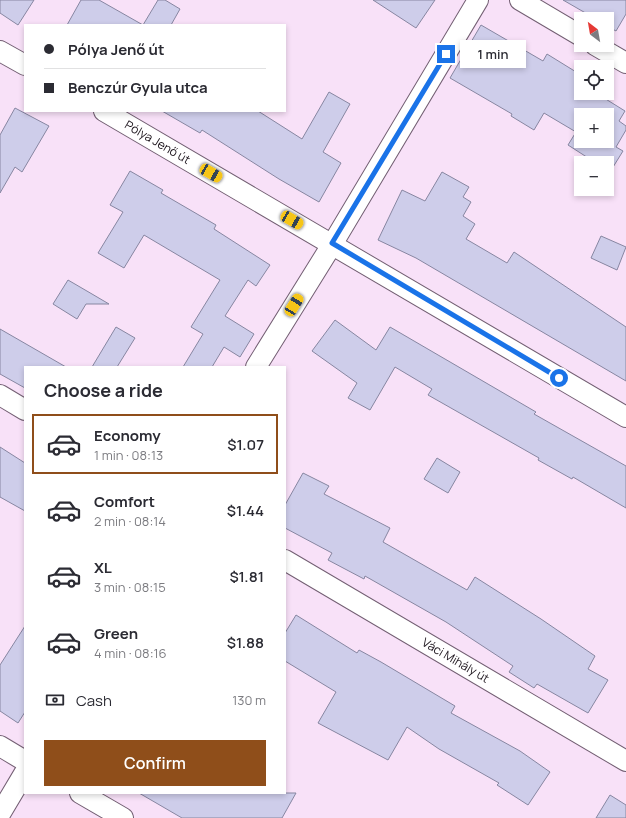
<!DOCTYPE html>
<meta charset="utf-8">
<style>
:root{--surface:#fff;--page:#f2f2f3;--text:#2b2b33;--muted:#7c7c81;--line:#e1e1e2;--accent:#8f4e1a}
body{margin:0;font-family:Manrope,sans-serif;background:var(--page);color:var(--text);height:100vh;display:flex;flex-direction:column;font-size:15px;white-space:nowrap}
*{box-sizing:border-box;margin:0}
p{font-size:13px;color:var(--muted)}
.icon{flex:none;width:22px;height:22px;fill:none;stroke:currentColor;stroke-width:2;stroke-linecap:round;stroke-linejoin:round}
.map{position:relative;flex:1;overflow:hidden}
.side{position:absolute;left:24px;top:366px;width:262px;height:428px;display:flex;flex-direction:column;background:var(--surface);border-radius:0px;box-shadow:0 2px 6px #0003}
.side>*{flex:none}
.top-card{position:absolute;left:24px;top:24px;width:262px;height:88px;border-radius:0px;box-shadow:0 2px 6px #0003;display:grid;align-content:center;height:88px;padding:0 20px;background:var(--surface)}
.needle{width:26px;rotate:329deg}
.fabs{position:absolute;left:574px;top:12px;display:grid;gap:8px}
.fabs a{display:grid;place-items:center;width:40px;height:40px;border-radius:0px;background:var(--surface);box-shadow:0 2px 6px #0003;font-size:20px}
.end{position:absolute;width:18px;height:18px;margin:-9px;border:5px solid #1a73e8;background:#fff;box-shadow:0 0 0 2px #fff}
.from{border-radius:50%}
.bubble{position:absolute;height:28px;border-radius:0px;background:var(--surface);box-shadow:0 2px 6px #0003;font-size:13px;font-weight:600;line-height:28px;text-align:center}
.car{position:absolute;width:12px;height:24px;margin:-12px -6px;border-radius:5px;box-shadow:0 0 3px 1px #0007;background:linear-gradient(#f5c518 24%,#345 0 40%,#f5c518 0 76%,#345 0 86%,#f5c518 0)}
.top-card b{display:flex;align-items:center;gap:14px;height:38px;font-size:15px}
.top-card b+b{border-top:1px solid var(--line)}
.top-card i{width:10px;height:10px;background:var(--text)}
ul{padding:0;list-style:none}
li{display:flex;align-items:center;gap:12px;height:60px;margin:0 8px 6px;padding:0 12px;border:2px solid transparent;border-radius:0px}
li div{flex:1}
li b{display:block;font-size:15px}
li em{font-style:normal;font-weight:600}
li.selected{border-color:var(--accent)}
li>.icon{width:36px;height:36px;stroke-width:1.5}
h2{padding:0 20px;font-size:18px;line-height:48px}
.pay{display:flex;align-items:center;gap:10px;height:44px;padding:0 20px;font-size:15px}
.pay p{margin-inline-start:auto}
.action{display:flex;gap:8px;margin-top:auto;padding:8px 20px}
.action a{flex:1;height:46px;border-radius:0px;background:var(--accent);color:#fff;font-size:16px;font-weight:600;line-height:46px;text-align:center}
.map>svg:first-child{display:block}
.building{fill:#cecdea;stroke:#8786a1;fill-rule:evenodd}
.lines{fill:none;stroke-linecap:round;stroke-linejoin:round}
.minor-casing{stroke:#735f73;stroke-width:22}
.minor{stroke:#fff;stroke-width:20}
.route{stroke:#1a73e8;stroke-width:5}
.labels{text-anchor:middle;stroke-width:3;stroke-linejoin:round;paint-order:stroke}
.street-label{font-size:12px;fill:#1c141c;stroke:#fff}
</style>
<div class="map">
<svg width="626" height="818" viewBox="0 0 626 818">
<rect width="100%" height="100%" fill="#f8e1f8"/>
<g class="building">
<polygon points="0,0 34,0 18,25 0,13"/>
<polygon points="81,0 99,0 143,25 158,0 165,0 180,9 171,25 67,25"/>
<polygon points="373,0 435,0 416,28"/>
<polygon points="563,0 626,0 626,14 616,31 607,26 607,19 596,19"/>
<path d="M481,25L543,61L547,54L581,75V93H596L625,111L619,121L626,126V130L616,147L623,151L610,172L607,170V163H596L568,145L576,132L544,113L534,130L511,116L512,114L450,78ZM581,115H607V141H581Z"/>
<polygon points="329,92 350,104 323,152 341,163 319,202 279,179 202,130 200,133 162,111 258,111 302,139"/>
<polygon points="15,108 49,126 22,172 15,167 0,193 0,135"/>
<polygon points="130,171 163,190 161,193 216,225 214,229 270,265 256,286 248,280 225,316 254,334 240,357 224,347 212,367 183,367 203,334 191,327 220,280 144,235 124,268 98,253 123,212 110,205"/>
<polygon points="442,172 469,187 463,197 471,202 463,216 475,224 466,239 507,263 514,252 626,327 626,381 416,258 378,240 402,190 425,201"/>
<polygon points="601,236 626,247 617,270 591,258"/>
<polygon points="68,280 92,294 109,304 86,304 77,319 53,304"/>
<polygon points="335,320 376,350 390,327 536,412 534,414 626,466 626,508 573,477 572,479 538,460 539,458 428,395 432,389 395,367 370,410 348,398 357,383 312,351"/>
<polygon points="116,327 135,338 117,367 92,367"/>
<polygon points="0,329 66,367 25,367 25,388 0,374"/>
<polygon points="0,447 25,463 25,511 0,497"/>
<polygon points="437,458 460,472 448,493 424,479"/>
<polygon points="303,473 329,486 324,494 390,528 383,542 467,590 475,577 541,619 595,656 588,669 608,680 588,713 537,684 534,688 509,672 513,666 446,622 365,576 364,579 328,560 332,553 285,528 285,505"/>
<polygon points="296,615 357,653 359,650 381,662 455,706 451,713 520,751 550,772 528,805 497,785 499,783 439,749 407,727 388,760 318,723 336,692 285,661 285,633"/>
<polygon points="25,626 25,712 18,723 0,711 0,665"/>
<polygon points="139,793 296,793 282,818 182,818"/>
<polygon points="610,795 626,805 626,818 596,818"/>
</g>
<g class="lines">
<g class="minor-casing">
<g id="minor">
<polyline points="520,0 581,36"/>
<polyline points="595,45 626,63"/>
<polyline points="0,51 25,65"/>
<path id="s1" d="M104,111L626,417"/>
<polyline points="256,367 333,243 478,0"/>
<polyline points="0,395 25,410"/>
<path id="s2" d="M285,560L626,761"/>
<polyline points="0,746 25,761"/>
<polyline points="80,793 123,818"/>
<polyline points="0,814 25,772"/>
</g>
</g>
<use href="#minor" class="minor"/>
</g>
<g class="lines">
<polyline class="route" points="446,54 332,243 559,378"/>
</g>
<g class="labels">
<g class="street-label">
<text dy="4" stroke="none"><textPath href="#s1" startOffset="62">Pólya Jenő út</textPath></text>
<text dy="4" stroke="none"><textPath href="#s2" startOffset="198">Váci Mihály út</textPath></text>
</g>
</g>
</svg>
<div class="fabs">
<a><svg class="needle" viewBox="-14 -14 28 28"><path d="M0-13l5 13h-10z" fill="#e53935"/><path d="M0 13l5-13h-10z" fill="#7c7c81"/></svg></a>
<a><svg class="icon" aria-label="locate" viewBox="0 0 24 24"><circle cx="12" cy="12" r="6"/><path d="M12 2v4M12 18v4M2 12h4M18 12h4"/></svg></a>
<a>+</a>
<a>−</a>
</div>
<i class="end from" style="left:559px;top:378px"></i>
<i class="end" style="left:446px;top:54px"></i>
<div class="bubble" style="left:460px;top:40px;width:66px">1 min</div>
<i class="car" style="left:211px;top:173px;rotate:120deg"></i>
<i class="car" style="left:292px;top:220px;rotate:120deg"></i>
<i class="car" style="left:294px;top:305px;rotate:32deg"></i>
<div class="top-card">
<b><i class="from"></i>Pólya Jenő út</b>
<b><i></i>Benczúr Gyula utca</b>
</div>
<section class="side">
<h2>Choose a ride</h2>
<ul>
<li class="selected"><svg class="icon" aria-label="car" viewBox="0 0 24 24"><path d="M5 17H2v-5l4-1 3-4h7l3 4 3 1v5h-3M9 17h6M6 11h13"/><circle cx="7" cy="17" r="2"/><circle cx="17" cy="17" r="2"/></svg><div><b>Economy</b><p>1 min · 08:13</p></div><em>$1.07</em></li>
<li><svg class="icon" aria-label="car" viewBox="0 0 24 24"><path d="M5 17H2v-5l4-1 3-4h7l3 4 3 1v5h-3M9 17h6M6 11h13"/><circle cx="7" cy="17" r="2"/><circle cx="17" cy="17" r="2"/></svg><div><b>Comfort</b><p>2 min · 08:14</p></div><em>$1.44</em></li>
<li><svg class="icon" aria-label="car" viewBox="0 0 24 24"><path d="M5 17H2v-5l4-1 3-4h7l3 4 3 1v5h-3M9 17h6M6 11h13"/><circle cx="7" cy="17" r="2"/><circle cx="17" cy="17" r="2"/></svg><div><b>XL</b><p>3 min · 08:15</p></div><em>$1.81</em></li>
<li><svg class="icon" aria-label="car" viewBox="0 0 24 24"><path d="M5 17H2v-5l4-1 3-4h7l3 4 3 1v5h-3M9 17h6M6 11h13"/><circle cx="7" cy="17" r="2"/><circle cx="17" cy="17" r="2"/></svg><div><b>Green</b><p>4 min · 08:16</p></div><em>$1.88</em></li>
</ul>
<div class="pay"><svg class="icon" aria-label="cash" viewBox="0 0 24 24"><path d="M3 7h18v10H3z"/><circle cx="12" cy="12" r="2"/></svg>Cash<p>130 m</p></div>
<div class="action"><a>Confirm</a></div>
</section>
</div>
